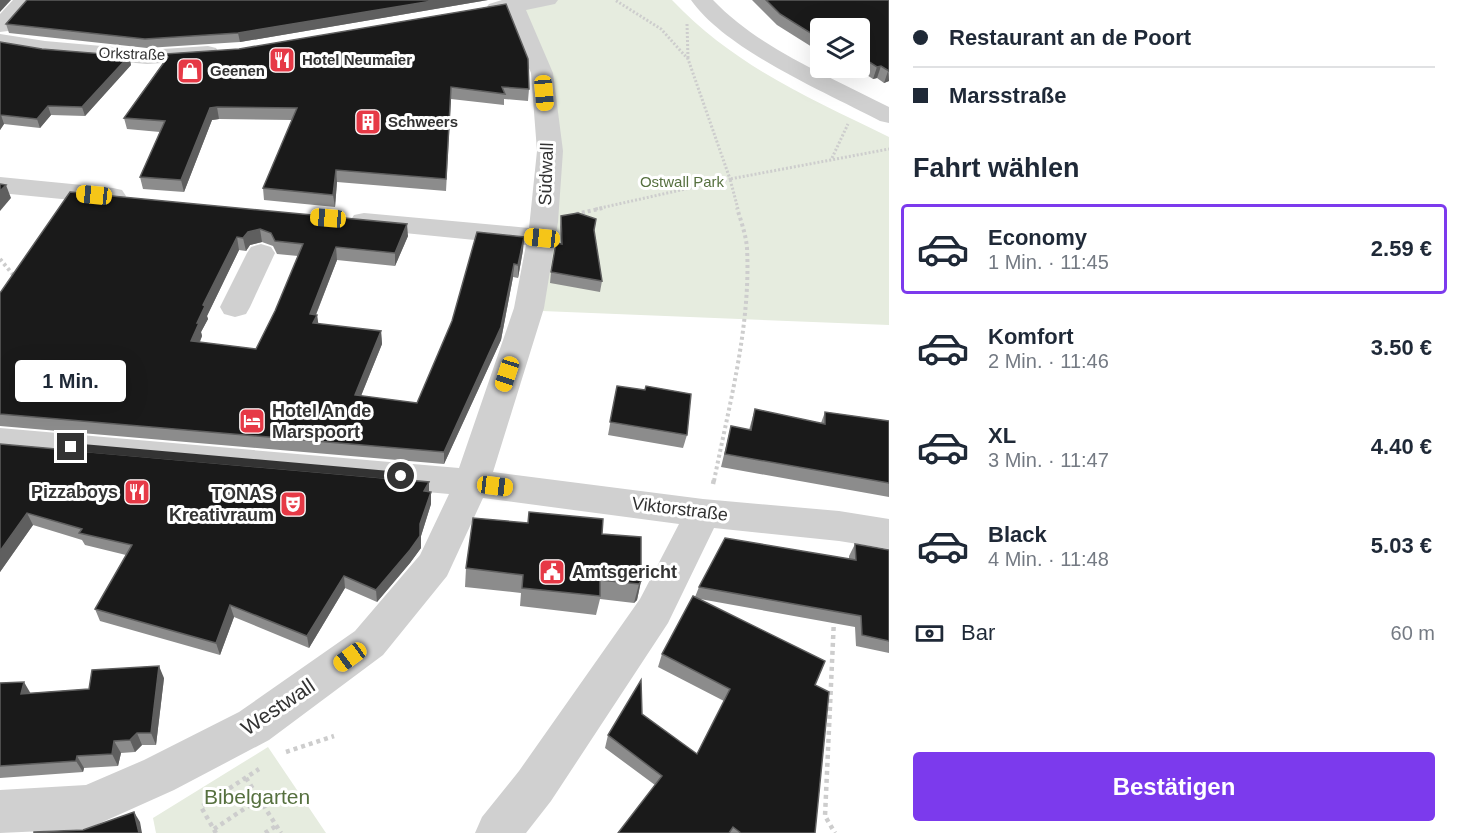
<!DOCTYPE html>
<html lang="de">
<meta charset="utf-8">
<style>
:root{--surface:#fff;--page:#f2f2f3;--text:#1f2937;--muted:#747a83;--line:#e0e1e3;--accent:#7c3aed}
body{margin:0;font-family:Helvetica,sans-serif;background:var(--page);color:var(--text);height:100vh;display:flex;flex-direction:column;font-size:22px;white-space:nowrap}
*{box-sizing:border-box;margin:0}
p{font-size:20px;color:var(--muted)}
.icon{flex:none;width:33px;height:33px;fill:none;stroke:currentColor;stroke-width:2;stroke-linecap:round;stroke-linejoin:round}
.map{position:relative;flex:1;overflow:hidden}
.sheet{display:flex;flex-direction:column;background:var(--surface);width:570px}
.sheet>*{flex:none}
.hud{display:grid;align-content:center;height:132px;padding:0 24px;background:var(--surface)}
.tools{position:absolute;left:810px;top:18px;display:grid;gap:12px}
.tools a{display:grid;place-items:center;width:60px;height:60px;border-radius:6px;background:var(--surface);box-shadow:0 6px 24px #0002;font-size:30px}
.end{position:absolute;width:27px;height:27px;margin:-14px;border:8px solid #333;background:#fff;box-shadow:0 0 0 3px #fff}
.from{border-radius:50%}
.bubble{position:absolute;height:42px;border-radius:6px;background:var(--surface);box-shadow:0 6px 24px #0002;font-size:20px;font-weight:700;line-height:42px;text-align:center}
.car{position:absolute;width:18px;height:36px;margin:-18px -9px;border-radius:8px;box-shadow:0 0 4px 2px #0007;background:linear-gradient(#f5c518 24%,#345 0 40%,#f5c518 0 76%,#345 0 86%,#f5c518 0)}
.hud b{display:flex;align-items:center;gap:21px;height:57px;font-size:22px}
.hud b+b{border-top:2px solid var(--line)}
.hud i{width:15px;height:15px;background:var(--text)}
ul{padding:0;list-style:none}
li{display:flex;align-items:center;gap:18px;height:90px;margin:0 12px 9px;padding:0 12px;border:3px solid transparent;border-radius:6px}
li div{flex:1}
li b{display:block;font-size:22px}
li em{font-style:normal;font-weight:700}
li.current{border-color:var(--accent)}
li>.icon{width:54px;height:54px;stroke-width:1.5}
h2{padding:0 24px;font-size:27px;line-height:72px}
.pay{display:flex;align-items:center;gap:15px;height:66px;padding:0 24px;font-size:22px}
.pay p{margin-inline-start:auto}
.primary-button{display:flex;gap:12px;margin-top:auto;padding:12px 24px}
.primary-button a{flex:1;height:69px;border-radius:6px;background:var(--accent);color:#fff;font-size:24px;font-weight:700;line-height:69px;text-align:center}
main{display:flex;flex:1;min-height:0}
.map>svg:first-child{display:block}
.green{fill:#e6ecdf}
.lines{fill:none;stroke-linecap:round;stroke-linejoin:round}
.path-far2{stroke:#cdcdcd;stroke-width:3;stroke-dasharray:2 2;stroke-linecap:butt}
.path-far1{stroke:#cdcdcd;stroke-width:4;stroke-dasharray:3 3;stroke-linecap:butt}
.path{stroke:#cdcdcd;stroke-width:4.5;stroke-dasharray:4 4;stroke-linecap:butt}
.minor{fill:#d0d0d0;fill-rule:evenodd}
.wall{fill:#8c8c8c;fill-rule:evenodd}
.shaded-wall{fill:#5f5f5f}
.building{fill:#1a1a1a;stroke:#5f5f5f;stroke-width:1.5;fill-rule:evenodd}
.route{fill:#333}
.labels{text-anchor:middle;stroke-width:6;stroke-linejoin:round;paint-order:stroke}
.far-street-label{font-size:15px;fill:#333;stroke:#fff}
.far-poi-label{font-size:15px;font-weight:bold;fill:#333;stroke:#fff;text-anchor:start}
.far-park-label{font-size:15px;fill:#56703f;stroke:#fff}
.street-label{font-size:18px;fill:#333;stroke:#fff}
.poi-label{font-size:18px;font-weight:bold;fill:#333;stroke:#fff;text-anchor:start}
.near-street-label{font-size:21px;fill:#333;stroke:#fff}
.near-park-label{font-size:21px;fill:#56703f;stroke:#fff}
</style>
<main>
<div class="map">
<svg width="889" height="833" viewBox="0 0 889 833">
<rect width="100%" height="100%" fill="#fff"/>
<g class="green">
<path d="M512,0H672C736,67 808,97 889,137V325L542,311V73Z"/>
<polygon points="268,747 326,833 156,833 153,818"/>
</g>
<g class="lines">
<g class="path-far2">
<polyline points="687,24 688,58"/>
<polyline points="832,158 848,124"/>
<polyline points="596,209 730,179 688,59 661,29 615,0"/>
<polyline points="738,209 730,179 889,149"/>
</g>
<g class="path-far1">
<polyline points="576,214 603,208"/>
<polyline points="0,259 15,277"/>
<path d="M714,481C729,405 751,326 747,248C746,235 741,221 737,208"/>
</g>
<g class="path">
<polyline points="713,484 714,479"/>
<polyline points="834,619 825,816 835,833"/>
<polyline points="286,752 334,736"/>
<polyline points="246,778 281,833"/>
<polyline points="214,829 259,799"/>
<polyline points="216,833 201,807 259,769"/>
<polyline points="265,833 276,826"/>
</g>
<g class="minor">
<polygon points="13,0 35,0 8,31 0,32 0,14"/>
<polygon points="502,0 558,0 555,4 526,10 553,73 563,151 558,222 544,308 493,472 703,499 839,511 889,519 889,549 839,541 714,528 668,623 551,801 526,833 475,833 482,817 519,771 640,599 679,524 483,498 447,576 383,655 269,740 174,790 87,829 0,833 0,790 86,785 144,760 239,712 355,631 420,555 449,494 0,454 0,428 459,468 514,308 526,245 364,229 354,227 350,221 354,215 364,213 529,228 537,151 531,73 507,13 489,12 486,8 489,4"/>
<path d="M691,0H713C760,49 829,76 889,107V123L880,121C825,92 726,50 691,0Z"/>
<polygon points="0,34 45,41 147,50 208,46 216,48 219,53 216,58 208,60 147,64 45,55 0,48"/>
<polygon points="0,177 113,188 122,190 126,196 122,202 113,204 0,193"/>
<polygon points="261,244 271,247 275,253 250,307 246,314 235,317 224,314 220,307 247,253 251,247"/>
</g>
</g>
<g class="wall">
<polygon points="488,0 240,42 147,48 9,33 6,24"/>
<polygon points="752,0 889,0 889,81 884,83 877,78 873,79 856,68 860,68 860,28 820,28 820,52 777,25"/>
<polygon points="0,42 42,49 129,56 131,65 85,116 51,115 40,128 4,124 0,130"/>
<polygon points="164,54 529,89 528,101 504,99 504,105 451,99 446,191 337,182 335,207 264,200 263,188 292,120 219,119 212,120 184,192 143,189 140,177 160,132 127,129 124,118 165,60"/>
<path d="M70,192L408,236L395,266L337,260L316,315H317L318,324L381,331L382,344L361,396L417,403L524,237L523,250L518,278L513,277L501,340L444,464L0,426V293ZM262,242L273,246L277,254L298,256L275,311L256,349L200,342L202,336L201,332L208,319L207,316L239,250L246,251L250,245Z"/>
<polygon points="561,216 596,219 594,233 602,281 600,292 550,283 551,272 561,244 560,227"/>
<polygon points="617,386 645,390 687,435 683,448 608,435"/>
<polygon points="755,409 821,423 825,412 889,421 889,497 721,467 731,426 749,430"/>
<polygon points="0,444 429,482 429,492 431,504 421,536 421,548 410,563 377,602 345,588 309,648 234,617 220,655 100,621 95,609 126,555 85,545 82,540 33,525 0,572"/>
<polygon points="602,534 641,581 637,600 634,603 600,599 596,615 520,606 521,593 465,587 466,568"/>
<polygon points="855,544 889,550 889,653 856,646 855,627 700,599 815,685 815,833 618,833 655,785 605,748 608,735 642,714 697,754 724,701 658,667 662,654 695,597 699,587 849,559 849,556"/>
<polygon points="164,678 156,745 142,745 135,752 121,753 118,766 84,768 83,772 0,778 0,683 30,693 89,689"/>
</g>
<g class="shaded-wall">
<polygon points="0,0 11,0 0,12"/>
<polygon points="438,0 488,0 240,42 238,33"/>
<polygon points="129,56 131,65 85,116 82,107"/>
<polygon points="881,66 877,78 873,79 877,67"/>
<polygon points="888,71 889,81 884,83"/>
<polygon points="48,106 51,115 40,128 37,119"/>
<polygon points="217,107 219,119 212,120 184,192 181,180 210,108"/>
<polygon points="1,115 4,124 0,130 0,117"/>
<polygon points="336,170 337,182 335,207 333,195"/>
<polygon points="6,185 11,198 0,211 0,191"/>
<polygon points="407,224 408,236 395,266 395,253"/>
<polygon points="260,229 262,242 250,245 246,251 243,238 248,232"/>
<polygon points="237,237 239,250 207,316 208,319 201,332 202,336 194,354 191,341 203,305"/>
<polygon points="524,237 523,250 518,278 518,265"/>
<polygon points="336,247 337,260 311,327 310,314"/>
<polygon points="514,264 513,277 501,340 444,464 444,452"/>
<polygon points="317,315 319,328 313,323"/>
<polygon points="381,331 382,344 356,408 355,395"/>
<polygon points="429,482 429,494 424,491"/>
<polygon points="431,492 431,504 421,536 421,548 410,563 377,602 376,590 420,524"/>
<polygon points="27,513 33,525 0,572 0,551"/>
<polygon points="344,576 345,588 309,648 307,636"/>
<polygon points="641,581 637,600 634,603 639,584"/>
<polygon points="230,605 234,617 220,655 216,643"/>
<polygon points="159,666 164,678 156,745 151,733"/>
<polygon points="24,682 31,694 21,694"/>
<polygon points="137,733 142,745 135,752 130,740"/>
<polygon points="114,741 121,753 118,766 112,754"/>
<polygon points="77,756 84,768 83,772 76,761"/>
<polygon points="134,812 140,822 142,833 139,833"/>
</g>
<g class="building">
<polygon points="27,0 438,0 238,33 145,39 6,24"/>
<polygon points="766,0 889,0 889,71 881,66 877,67 860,56 860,28 820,28 820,39 780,14"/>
<polygon points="506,4 528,59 529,89 502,87 505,94 451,87 446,179 336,170 333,195 263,188 297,108 217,107 210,108 181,180 140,177 165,121 124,118 168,57 164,54 239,49"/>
<polygon points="0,42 42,49 129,56 82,107 48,106 37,119 1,115 0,117"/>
<polygon points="0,184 6,185 0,191"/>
<path d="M70,192L407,224L395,253L336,247L310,314L317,315L313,323L381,331L355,395L417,403L452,321L477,232L524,237L518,265L514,264L501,327L444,452L0,414V293ZM260,229L271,233L275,241L303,244L275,311L256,349L191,341L199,323H197L205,306L203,305L237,237L243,238L248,232Z"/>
<polygon points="578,213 596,219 594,230 602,281 551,272 556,243 562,244 561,216"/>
<polygon points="617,386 645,390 646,386 691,394 687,435 610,422"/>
<polygon points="755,409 825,424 825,412 889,421 889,483 725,454 731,426 751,430"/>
<polygon points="0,444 429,482 424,491 431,492 420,524 420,536 410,550 376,590 344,576 307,636 230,605 216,643 95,609 132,545 79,533 82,529 27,513 0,551"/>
<polygon points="529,512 603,519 602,534 641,537 641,581 639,584 600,580 600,596 522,588 523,575 466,568 473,518 528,523"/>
<polygon points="725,538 856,560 855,544 889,550 889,641 862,635 861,616 699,587"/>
<polygon points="693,596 825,661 815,685 829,692 815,833 741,833 733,827 729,833 618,833 662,776 608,735 641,680 642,714 697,754 730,689 662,654"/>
<polygon points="159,666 151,733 137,733 130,740 114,741 112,754 77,756 76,761 0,766 0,683 24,682 21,694 89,689 92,670"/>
<polygon points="134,812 139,833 34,833 34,832 83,830"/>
</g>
<polygon class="route" points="71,443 401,472 406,476 401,480 71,451 66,447"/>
<defs>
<g id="restaurant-square" transform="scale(1.35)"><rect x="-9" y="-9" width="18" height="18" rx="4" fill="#e63946" stroke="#fff"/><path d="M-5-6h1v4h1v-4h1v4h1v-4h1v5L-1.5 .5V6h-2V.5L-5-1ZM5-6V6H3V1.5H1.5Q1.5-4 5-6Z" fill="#fff"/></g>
<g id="shop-square" transform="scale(1.35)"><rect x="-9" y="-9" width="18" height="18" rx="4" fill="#e63946" stroke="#fff"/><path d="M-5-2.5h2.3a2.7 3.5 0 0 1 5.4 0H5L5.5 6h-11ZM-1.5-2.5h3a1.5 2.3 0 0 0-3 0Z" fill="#fff"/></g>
<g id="building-square" transform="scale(1.35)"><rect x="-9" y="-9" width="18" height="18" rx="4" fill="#e63946" stroke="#fff"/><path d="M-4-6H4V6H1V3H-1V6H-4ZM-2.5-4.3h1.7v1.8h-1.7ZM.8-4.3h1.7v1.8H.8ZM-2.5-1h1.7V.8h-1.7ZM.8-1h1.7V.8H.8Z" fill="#fff"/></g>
<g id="hotel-square" transform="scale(1.35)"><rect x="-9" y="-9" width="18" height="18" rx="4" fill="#e63946" stroke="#fff"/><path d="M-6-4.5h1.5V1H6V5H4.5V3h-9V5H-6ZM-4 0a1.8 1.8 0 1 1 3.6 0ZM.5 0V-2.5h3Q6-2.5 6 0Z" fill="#fff"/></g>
<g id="theatre-square" transform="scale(1.35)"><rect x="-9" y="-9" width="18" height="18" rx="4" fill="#e63946" stroke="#fff"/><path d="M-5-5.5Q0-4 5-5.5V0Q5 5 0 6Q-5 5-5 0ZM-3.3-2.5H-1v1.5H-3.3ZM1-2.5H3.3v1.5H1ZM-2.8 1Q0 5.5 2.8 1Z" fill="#fff"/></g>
<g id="civic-square" transform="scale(1.35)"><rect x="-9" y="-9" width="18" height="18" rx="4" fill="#e63946" stroke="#fff"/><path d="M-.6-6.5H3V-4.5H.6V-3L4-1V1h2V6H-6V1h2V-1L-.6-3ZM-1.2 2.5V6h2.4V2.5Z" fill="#fff"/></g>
</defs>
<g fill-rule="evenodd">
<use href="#restaurant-square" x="282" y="60"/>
<use href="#shop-square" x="190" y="71"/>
<use href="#building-square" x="368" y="122"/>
<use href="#hotel-square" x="252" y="421"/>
<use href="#restaurant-square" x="137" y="492"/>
<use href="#theatre-square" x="293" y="504"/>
<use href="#civic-square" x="552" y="572"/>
</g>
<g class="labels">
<g class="far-street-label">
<text transform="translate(132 54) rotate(2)" y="5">Orkstraße</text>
</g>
<g class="far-poi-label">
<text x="302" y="65">Hotel Neumaier</text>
<text x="210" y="76">Geenen</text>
<text x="388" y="127">Schweers</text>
</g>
<g class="far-park-label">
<text x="682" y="187">Ostwall Park</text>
</g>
<g class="street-label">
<text transform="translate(546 174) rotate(-88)" y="6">Südwall</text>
<text transform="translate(680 509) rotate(7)" y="6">Viktorstraße</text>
</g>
<g class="poi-label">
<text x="272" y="417">Hotel An de<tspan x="272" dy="21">Marspoort</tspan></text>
<text x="118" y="498" text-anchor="end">Pizzaboys</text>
<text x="274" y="500" text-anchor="end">TONAS<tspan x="274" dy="21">Kreativraum</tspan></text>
<text x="572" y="578">Amtsgericht</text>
</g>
<g class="near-street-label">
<text transform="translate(278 707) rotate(-34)" y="7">Westwall</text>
</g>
<g class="near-park-label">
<text x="257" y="804">Bibelgarten</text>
</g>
</g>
</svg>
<div class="tools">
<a><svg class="icon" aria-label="layers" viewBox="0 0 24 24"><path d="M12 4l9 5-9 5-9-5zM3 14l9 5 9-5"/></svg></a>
</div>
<i class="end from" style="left:401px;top:476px"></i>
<i class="end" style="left:71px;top:447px"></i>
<div class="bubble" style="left:15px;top:360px;width:111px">1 Min.</div>
<i class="car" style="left:544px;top:93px;rotate:175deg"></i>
<i class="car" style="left:94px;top:195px;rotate:276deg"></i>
<i class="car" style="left:328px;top:218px;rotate:275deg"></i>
<i class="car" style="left:542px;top:238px;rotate:276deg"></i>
<i class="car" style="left:507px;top:374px;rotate:198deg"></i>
<i class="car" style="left:495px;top:486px;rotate:97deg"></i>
<i class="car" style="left:350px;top:657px;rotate:234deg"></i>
</div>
<section class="sheet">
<div class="hud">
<b><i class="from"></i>Restaurant an de Poort</b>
<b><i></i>Marsstraße</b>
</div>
<h2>Fahrt wählen</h2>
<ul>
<li class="current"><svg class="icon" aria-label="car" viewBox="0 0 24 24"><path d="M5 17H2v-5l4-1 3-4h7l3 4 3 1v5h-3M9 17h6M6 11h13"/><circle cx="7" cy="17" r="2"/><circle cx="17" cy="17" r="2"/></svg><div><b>Economy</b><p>1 Min. · 11:45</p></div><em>2.59 €</em></li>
<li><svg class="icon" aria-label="car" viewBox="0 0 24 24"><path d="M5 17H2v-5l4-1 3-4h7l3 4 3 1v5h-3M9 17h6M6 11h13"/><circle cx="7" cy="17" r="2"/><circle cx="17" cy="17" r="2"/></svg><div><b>Komfort</b><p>2 Min. · 11:46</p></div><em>3.50 €</em></li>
<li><svg class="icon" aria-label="car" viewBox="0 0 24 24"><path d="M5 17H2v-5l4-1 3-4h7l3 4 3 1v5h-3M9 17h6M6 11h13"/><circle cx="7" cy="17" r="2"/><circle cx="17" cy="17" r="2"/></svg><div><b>XL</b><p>3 Min. · 11:47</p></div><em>4.40 €</em></li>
<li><svg class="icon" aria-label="car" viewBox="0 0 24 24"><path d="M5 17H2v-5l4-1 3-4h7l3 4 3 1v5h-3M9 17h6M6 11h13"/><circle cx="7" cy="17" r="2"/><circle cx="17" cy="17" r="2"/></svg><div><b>Black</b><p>4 Min. · 11:48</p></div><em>5.03 €</em></li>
</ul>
<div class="pay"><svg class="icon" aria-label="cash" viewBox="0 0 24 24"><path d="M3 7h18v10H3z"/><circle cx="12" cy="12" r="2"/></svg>Bar<p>60 m</p></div>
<div class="primary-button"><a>Bestätigen</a></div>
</section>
</main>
